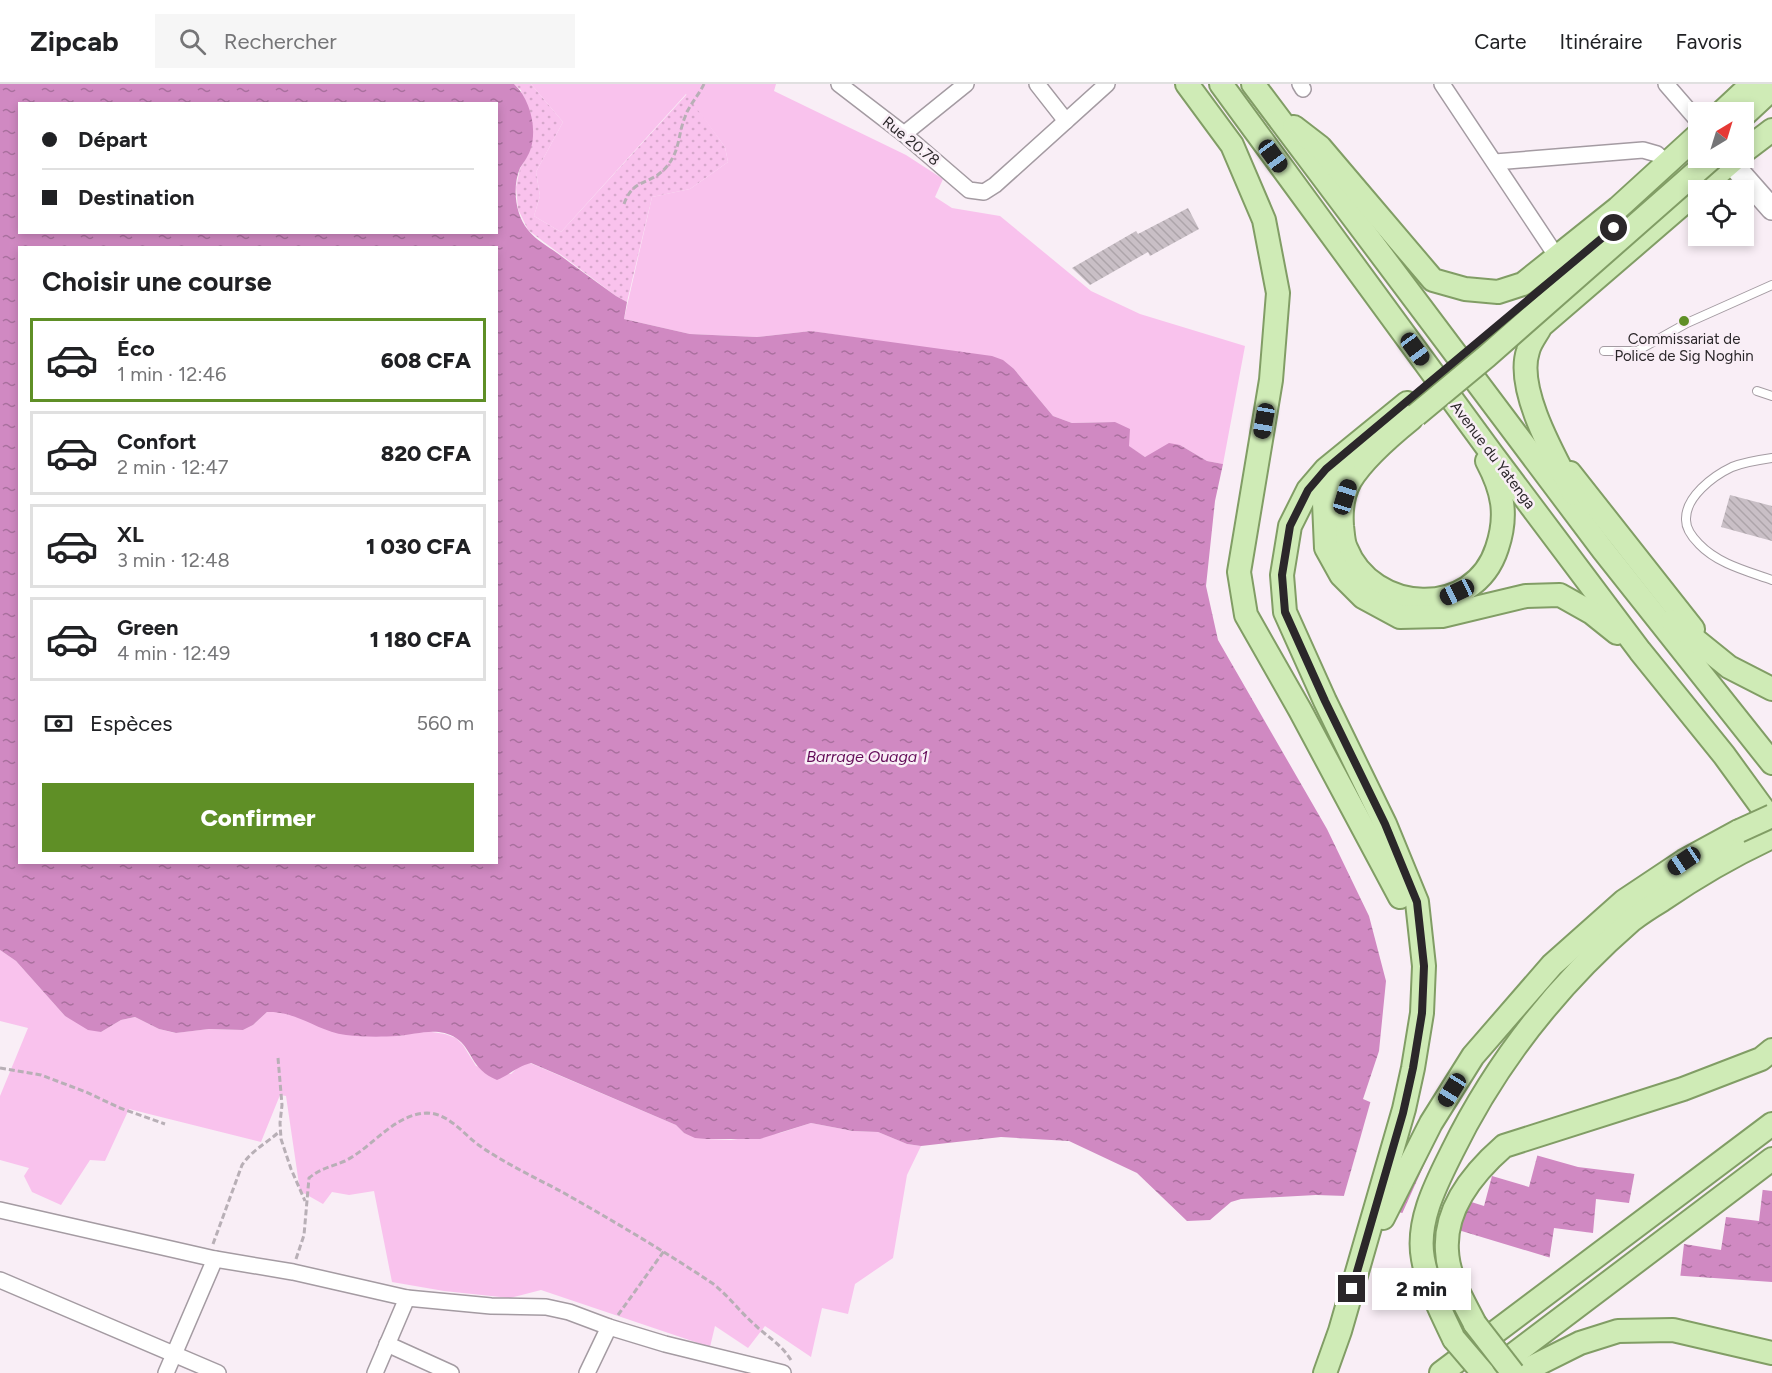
<!DOCTYPE html>
<html lang="fr">
<meta charset="utf-8">
<style>
:root{--surface:#fff;--page:#f6f6f6;--text:#202124;--muted:#757577;--line:#e0e0e0;--accent:#5f8f26}
body{margin:0;font-family:Figtree,sans-serif;background:var(--page);color:var(--text);height:100vh;display:flex;flex-direction:column;font-size:22px;white-space:nowrap}
*{box-sizing:border-box;margin:0}
p{font-size:20px;color:var(--muted)}
.icon{flex:none;width:33px;height:33px;fill:none;stroke:currentColor;stroke-width:2;stroke-linecap:round;stroke-linejoin:round}
.map{position:relative;flex:1;overflow:hidden}
.details{position:absolute;left:18px;top:162px;width:480px;height:618px;display:flex;flex-direction:column;background:var(--surface);border-radius:0px;box-shadow:0 3px 9px #0003}
.details>*{flex:none}
.top-card{position:absolute;left:18px;top:18px;width:480px;height:132px;border-radius:0px;box-shadow:0 3px 9px #0003;display:grid;align-content:center;height:132px;padding:0 24px;background:var(--surface)}
.needle{width:39px;rotate:38deg}
.tools{position:absolute;left:1688px;top:18px;display:grid;gap:12px}
.tools a{display:grid;place-items:center;width:66px;height:66px;border-radius:0px;background:var(--surface);box-shadow:0 3px 9px #0003;font-size:30px}
.end{position:absolute;width:27px;height:27px;margin:-14px;border:8px solid #2b272a;background:#fff;box-shadow:0 0 0 3px #fff}
.from{border-radius:50%}
.bubble{position:absolute;height:42px;border-radius:0px;background:var(--surface);box-shadow:0 3px 9px #0003;font-size:20px;font-weight:800;line-height:42px;text-align:center}
.car{position:absolute;width:18px;height:36px;margin:-18px -9px;border-radius:8px;box-shadow:0 0 4px 2px #0007;background:linear-gradient(#222 24%,#8ab4d8 0 40%,#222 0 76%,#8ab4d8 0 86%,#222 0)}
.top-card b{display:flex;align-items:center;gap:21px;height:57px;font-size:22px}
.top-card b+b{border-top:2px solid var(--line)}
.top-card i{width:15px;height:15px;background:var(--text)}
ul{padding:0;list-style:none}
li{display:flex;align-items:center;gap:18px;height:84px;margin:0 12px 9px;padding:0 12px;border:3px solid var(--line);border-radius:0px}
li div{flex:1}
li b{display:block;font-size:22px}
li em{font-style:normal;font-weight:800}
li.selected{border-color:var(--accent)}
li>.icon{width:54px;height:54px;stroke-width:1.5}
h2{padding:0 24px;font-size:27px;line-height:72px}
.pay{display:flex;align-items:center;gap:15px;height:66px;padding:0 24px;font-size:22px}
.pay p{margin-inline-start:auto}
.primary-button{display:flex;gap:12px;margin-top:auto;padding:12px 24px}
.primary-button a{flex:1;height:69px;border-radius:0px;background:var(--accent);color:#fff;font-size:24px;font-weight:800;line-height:69px;text-align:center}
header{display:flex;align-items:center;gap:36px;box-sizing:border-box;height:84px;padding:0 30px;background:var(--surface);border-bottom:2px solid var(--line)}
header strong{font-size:28px}
nav{display:flex;gap:33px;margin-inline-start:auto;font-size:21px}
.search{width:420px;height:54px;background:var(--page);display:flex;align-items:center;gap:15px;box-sizing:border-box;padding:0 21px;border-radius:0px;color:var(--muted);font-size:22px}
.map>svg:first-child{display:block}
.grass{fill:url(#grass-dots)}
.garden{fill:#f9c2ed}
.water{fill:url(#water-ripples);fill-rule:evenodd}
.pier{fill:#f9eef6}
.building{fill:url(#building-back-hatch)}
.lines{fill:none;stroke-linecap:round;stroke-linejoin:round}
.lane-casing{stroke:#a49ba2;stroke-width:10}
.street-casing{stroke:#a49ba2;stroke-width:18}
.secondary-casing{stroke:#a49ba2;stroke-width:24}
.primary-casing{stroke:#819d65;stroke-width:26}
.path{stroke:#b8afb6;stroke-width:3;stroke-dasharray:6 3;stroke-linecap:butt}
.lane{stroke:#fff;stroke-width:8}
.street{stroke:#fff;stroke-width:15}
.secondary{stroke:#fff;stroke-width:21}
.primary{stroke:#cfebb6;stroke-width:22}
.primary-bridge-casing{stroke:#819d65;stroke-width:26;stroke-linecap:butt}
.primary-bridge{stroke:#cfebb6;stroke-width:22}
.route{stroke:#2b272a;stroke-width:8}
.poi-dot{fill:#5f8f26;stroke:#f9eef6;stroke-width:2}
.labels{text-anchor:middle;stroke-width:5;stroke-linejoin:round;paint-order:stroke}
.street-label{font-size:15px;fill:#2b272a;stroke:#f9eef6}
.poi-label{font-size:15px;fill:#2b272a;stroke:#f9eef6}
.water-label{font-size:16px;font-style:italic;fill:#630c58;stroke:#f9eef6}
</style>
<header>
<strong>Zipcab</strong>
<div class="search"><svg class="icon" aria-label="search" viewBox="0 0 24 24"><circle cx="10" cy="10" r="6"/><path d="M15 15l6 6"/></svg>Rechercher</div>
<nav><a>Carte</a><a>Itinéraire</a><a>Favoris</a></nav>
</header>
<div class="map">
<svg width="1772" height="1289" viewBox="0 0 1772 1289">
<defs>
<pattern id="grass-dots" width="8" height="8" patternUnits="userSpaceOnUse" patternTransform="scale(1.5)"><rect width="8" height="8" fill="#f9c2ed"/><path d="M2 2h.1M6 6h.1" fill="none" stroke="#d6a7cb" stroke-width="1.8" stroke-linecap="round"/></pattern>
<pattern id="water-ripples" width="26" height="14" patternUnits="userSpaceOnUse" patternTransform="scale(1.5)"><rect width="26" height="14" fill="#d089c2"/><path d="M2 4q2-2 4 0t4 0M15 11q2-2 4 0t4 0" fill="none" stroke="#a9709e"/></pattern>
<pattern id="building-back-hatch" width="6" height="6" patternUnits="userSpaceOnUse" patternTransform="scale(1.5)"><rect width="6" height="6" fill="#c9bfc6"/><path d="M-1 5l2 2M0 0l6 6M5-1l2 2" fill="none" stroke="#ada4aa"/></pattern>
</defs>
<rect width="100%" height="100%" fill="#f9eef6"/>
<polygon class="grass" points="514,0 531,0 563,38 536,88 540,112 534,132 561,148 687,10 725,63 728,78 690,105 652,113 627,218 616,212 528,146 518,125 516,103 520,85 531,64 521,6"/>
<g class="garden">
<polygon points="531,0 776,0 774,7 906,71 943,95 935,113 952,124 1000,132 1091,207 1140,230 1245,262 1223,380 1207,377 1180,361 1145,373 1128,362 1115,338 1072,339 1053,332 1014,285 871,256 811,247 757,253 690,250 624,235 652,113 690,105 728,78 725,63 686,10 561,148 534,132 540,112 536,88 563,38"/>
<polygon points="0,866 16,877 65,932 101,948 121,936 135,933 159,945 175,949 209,945 243,946 253,941 267,928 282,927 295,932 398,952 425,947 445,950 456,954 463,961 476,982 511,990 520,981 530,979 676,1041 684,1049 706,1055 731,1056 780,1049 811,1039 853,1047 878,1048 907,1060 921,1062 907,1091 893,1174 855,1200 848,1230 822,1224 811,1273 765,1242 748,1264 715,1242 710,1263 541,1206 510,1214 444,1207 392,1198 374,1107 349,1111 332,1108 323,1120 300,1107 286,1012 280,1011 261,1058 129,1025 105,1077 90,1076 61,1121 32,1108 24,1092 29,1084 0,1076 0,1012 28,944 0,937"/>
</g>
<path class="water" d="M0,0H514C530,15 537,43 531,64C529,71 524,78 520,84C512,103 515,130 528,146C535,155 547,162 557,169C576,183 596,198 616,212L627,218L624,235L690,250L757,253L811,247L992,272L1003,276L1014,285L1053,332L1072,339L1115,338L1130,345L1129,362L1145,373L1169,359L1180,361L1207,377L1223,380L1215,417L1206,502L1218,556L1327,745L1369,832L1386,897L1379,967L1363,1015L1389,1026L1482,1056L1578,1083L1772,1107V1198L1670,1191L1561,1177L1346,1112L1316,1111L1241,1115L1231,1118L1210,1136L1187,1137L1137,1089L1069,1057L1001,1053L921,1062L907,1060L878,1048L853,1047L811,1039L760,1055H706L695,1054L684,1049L676,1041L531,979C518,982 509,991 497,996C470,985 473,965 456,954C437,942 416,951 397,952C381,953 362,953 346,951C316,947 298,927 267,928L253,941L243,946L209,945L176,949L159,945L135,933L121,936L101,948L88,946L65,932L16,877L0,866ZM20,20H496V148H20ZM20,164H496V778H20Z"/>
<g class="pier">
<polygon points="1371,1016 1438,1039 1392,1129 1343,1115"/>
<polygon points="1442,1041 1538,1069 1529,1103 1492,1092 1484,1122 1465,1116 1455,1148 1401,1132"/>
<polygon points="1635,1087 1763,1103 1759,1137 1726,1133 1721,1166 1684,1160 1680,1195 1549,1177 1554,1144 1593,1149 1596,1115 1629,1119"/>
</g>
<g class="building">
<polygon points="1188,124 1199,145 1150,172 1148,168 1090,201 1072,184 1136,147 1138,150"/>
<polygon points="1730,411 1772,422 1772,457 1721,443"/>
</g>
<g class="lines">
<g class="lane-casing">
<g id="lane">
<polyline points="1604,267 1637,267 1687,239 1772,201"/>
<polyline points="1757,307 1772,312"/>
<path d="M1772,374C1758,376 1745,378 1732,383C1713,392 1685,413 1686,436C1686,445 1693,454 1699,460C1718,480 1747,487 1772,496"/>
</g>
</g>
<g class="street-casing">
<g id="street">
<polyline points="839,0 904,50 969,106 984,108 995,101 1107,0"/>
<polyline points="1037,0 1066,37"/>
<polyline points="1300,0 1303,5"/>
<polyline points="1442,0 1557,173"/>
<polyline points="1666,0 1698,37"/>
<polyline points="904,50 966,0"/>
<polyline points="1495,78 1643,66 1657,70 1667,79"/>
<polyline points="0,1126 215,1175 293,1188 407,1214 491,1222 546,1223 569,1228 609,1243 665,1260 783,1289"/>
<polyline points="0,1196 218,1289"/>
<polyline points="387,1260 451,1289"/>
<polyline points="166,1289 215,1175"/>
<polyline points="375,1289 407,1214"/>
<polyline points="587,1289 609,1243"/>
</g>
</g>
<g class="secondary-casing">
<polyline id="secondary" points="1727,74 1772,125"/>
</g>
<g class="primary-casing">
<g id="primary">
<polyline points="1187,0 1232,61 1264,136 1278,209 1271,296 1239,488 1246,531 1300,626 1400,813"/>
<polyline points="1221,0 1492,370 1640,567 1724,671 1772,737"/>
<polyline points="1253,0 1603,466 1772,679"/>
<polyline points="1722,28 1752,0"/>
<polyline points="1743,32 1772,5"/>
<polyline points="1294,43 1320,63 1433,196 1465,205 1498,208 1523,200 1618,124 1698,51"/>
<polyline points="1743,68 1772,46"/>
<path d="M1411,335C1390,352 1364,374 1350,397C1343,410 1341,428 1342,442C1343,449 1343,458 1346,464C1372,530 1474,536 1497,464C1508,431 1503,407 1487,377"/>
<polyline points="1345,378 1337,390 1324,419 1326,464 1341,491 1363,513 1400,533 1442,532 1526,512 1560,511 1592,529 1617,549"/>
<polyline points="1570,389 1693,545"/>
<path d="M1574,410C1556,375 1515,306 1528,267C1530,258 1537,250 1541,242L1736,74"/>
<polyline points="1672,537 1729,583 1772,605"/>
<polyline points="1383,1134 1431,1039 1473,972 1552,881 1624,817 1684,777 1739,747"/>
<path d="M1475,1240C1464,1218 1448,1193 1447,1167C1444,1124 1473,1089 1504,1062L1683,1005L1761,975L1772,966"/>
<path d="M1454,1255C1442,1230 1428,1203 1423,1175C1416,1138 1436,1100 1452,1068C1496,978 1556,902 1632,836C1641,829 1652,822 1662,816C1697,792 1733,771 1772,753"/>
<polyline points="1325,1289 1340,1247 1404,1025 1413,984 1422,929 1424,882 1417,818 1385,740 1325,617 1285,528 1282,491 1290,442 1308,406 1326,385 1407,319"/>
<polyline points="1441,1289 1772,1040"/>
<polyline points="1489,1289 1772,1075"/>
<polyline points="1520,1289 1580,1259 1618,1247 1673,1246 1772,1269"/>
</g>
</g>
<g class="path">
<path d="M624,120C634,92 651,103 668,81C680,66 678,50 685,33C689,21 699,11 704,0"/>
<polyline points="278,974 282,1021 280,1039 281,1055 291,1085 305,1117"/>
<polyline points="0,984 41,991 86,1008 120,1024 165,1040"/>
<path d="M213,1160L242,1081C252,1066 267,1059 280,1047"/>
<path d="M296,1175L304,1151L309,1094C321,1084 331,1083 345,1077C373,1063 394,1030 427,1029C449,1029 464,1051 480,1062C506,1080 536,1094 564,1109C615,1138 664,1167 712,1199C728,1211 739,1227 754,1240C767,1253 783,1261 792,1278"/>
<polyline points="618,1231 664,1167"/>
</g>
<use href="#lane" class="lane"/>
<use href="#street" class="street"/>
<use href="#secondary" class="secondary"/>
<use href="#primary" class="primary"/>
<g class="primary-bridge-casing">
<g id="primary-bridge">
<polyline points="1416,331 1487,272 1712,74"/>
<polyline points="1739,747 1772,732"/>
<polyline points="1475,1240 1513,1289"/>
<polyline points="1454,1255 1483,1289"/>
</g>
</g>
<use href="#primary-bridge" class="primary-bridge"/>
</g>
<g class="lines">
<polyline class="route" points="1352,1205 1403,1029 1413,984 1422,929 1424,882 1417,818 1385,740 1325,617 1285,528 1282,491 1290,442 1308,406 1326,385 1614,144"/>
</g>
<circle class="poi-dot" cx="1684" cy="237" r="6"/>
<g class="labels">
<g class="street-label">
<text transform="translate(911 57) rotate(39)" y="5">Rue 20.78</text>
<text transform="translate(1493 371) rotate(53)" y="5">Avenue du Yatenga</text>
</g>
<g class="poi-label">
<text x="1684" y="260">Commissariat de<tspan x="1684" dy="17">Police de Sig Noghin</tspan></text>
</g>
<g class="water-label">
<text x="867" y="678">Barrage Ouaga 1</text>
</g>
</g>
</svg>
<div class="tools">
<a><svg class="needle" viewBox="-14 -14 28 28"><path d="M0-13l5 13h-10z" fill="#e53935"/><path d="M0 13l5-13h-10z" fill="#757577"/></svg></a>
<a><svg class="icon" aria-label="locate" viewBox="0 0 24 24"><circle cx="12" cy="12" r="6"/><path d="M12 2v4M12 18v4M2 12h4M18 12h4"/></svg></a>
</div>
<i class="end from" style="left:1614px;top:144px"></i>
<i class="end" style="left:1352px;top:1205px"></i>
<div class="bubble" style="left:1372px;top:1184px;width:99px">2 min</div>
<i class="car" style="left:1273px;top:72px;rotate:144deg"></i>
<i class="car" style="left:1415px;top:265px;rotate:144deg"></i>
<i class="car" style="left:1264px;top:337px;rotate:190deg"></i>
<i class="car" style="left:1345px;top:413px;rotate:17deg"></i>
<i class="car" style="left:1457px;top:508px;rotate:245deg"></i>
<i class="car" style="left:1684px;top:777px;rotate:236deg"></i>
<i class="car" style="left:1452px;top:1006px;rotate:212deg"></i>
<div class="top-card">
<b><i class="from"></i>Départ</b>
<b><i></i>Destination</b>
</div>
<section class="details">
<h2>Choisir une course</h2>
<ul>
<li class="selected"><svg class="icon" aria-label="car" viewBox="0 0 24 24"><path d="M5 17H2v-5l4-1 3-4h7l3 4 3 1v5h-3M9 17h6M6 11h13"/><circle cx="7" cy="17" r="2"/><circle cx="17" cy="17" r="2"/></svg><div><b>Éco</b><p>1 min · 12:46</p></div><em>608 CFA</em></li>
<li><svg class="icon" aria-label="car" viewBox="0 0 24 24"><path d="M5 17H2v-5l4-1 3-4h7l3 4 3 1v5h-3M9 17h6M6 11h13"/><circle cx="7" cy="17" r="2"/><circle cx="17" cy="17" r="2"/></svg><div><b>Confort</b><p>2 min · 12:47</p></div><em>820 CFA</em></li>
<li><svg class="icon" aria-label="car" viewBox="0 0 24 24"><path d="M5 17H2v-5l4-1 3-4h7l3 4 3 1v5h-3M9 17h6M6 11h13"/><circle cx="7" cy="17" r="2"/><circle cx="17" cy="17" r="2"/></svg><div><b>XL</b><p>3 min · 12:48</p></div><em>1 030 CFA</em></li>
<li><svg class="icon" aria-label="car" viewBox="0 0 24 24"><path d="M5 17H2v-5l4-1 3-4h7l3 4 3 1v5h-3M9 17h6M6 11h13"/><circle cx="7" cy="17" r="2"/><circle cx="17" cy="17" r="2"/></svg><div><b>Green</b><p>4 min · 12:49</p></div><em>1 180 CFA</em></li>
</ul>
<div class="pay"><svg class="icon" aria-label="cash" viewBox="0 0 24 24"><path d="M3 7h18v10H3z"/><circle cx="12" cy="12" r="2"/></svg>Espèces<p>560 m</p></div>
<div class="primary-button"><a>Confirmer</a></div>
</section>
</div>
